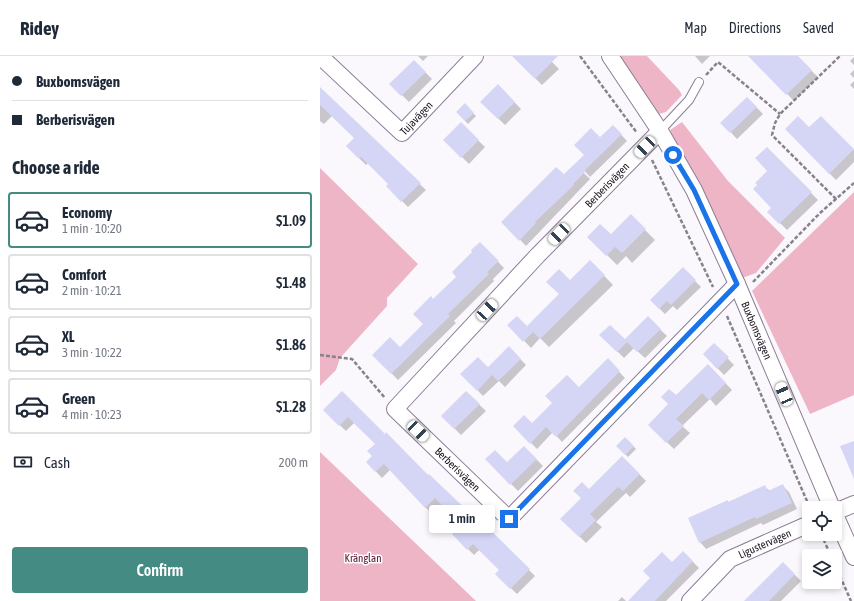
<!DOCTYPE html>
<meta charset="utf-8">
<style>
:root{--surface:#fff;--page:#f2f2f3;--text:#1f2937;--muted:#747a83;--line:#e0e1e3;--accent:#448b83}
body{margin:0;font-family:"Asap Condensed",sans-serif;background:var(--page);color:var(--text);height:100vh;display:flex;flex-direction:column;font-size:15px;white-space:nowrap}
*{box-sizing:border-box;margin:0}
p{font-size:13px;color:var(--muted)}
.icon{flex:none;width:22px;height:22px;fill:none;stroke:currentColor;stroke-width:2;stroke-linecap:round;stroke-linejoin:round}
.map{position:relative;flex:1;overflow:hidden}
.sheet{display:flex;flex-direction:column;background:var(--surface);width:320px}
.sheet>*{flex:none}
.banner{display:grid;align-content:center;height:88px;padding:0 12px;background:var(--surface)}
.fabs{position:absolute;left:482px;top:445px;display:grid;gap:8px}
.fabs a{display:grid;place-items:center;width:40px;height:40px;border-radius:4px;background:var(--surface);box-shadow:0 2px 6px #0003;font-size:20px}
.end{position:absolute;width:18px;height:18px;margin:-9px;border:5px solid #1a73e8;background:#fff;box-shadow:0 0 0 2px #fff}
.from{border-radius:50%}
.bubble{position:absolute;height:28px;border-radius:4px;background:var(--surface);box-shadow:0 2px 6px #0003;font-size:13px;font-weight:600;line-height:28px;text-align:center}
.car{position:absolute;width:12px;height:24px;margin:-12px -6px;border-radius:5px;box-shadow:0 0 3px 1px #0007;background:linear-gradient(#fff 24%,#345 0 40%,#fff 0 76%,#345 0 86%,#fff 0)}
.banner b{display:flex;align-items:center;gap:14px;height:38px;font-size:15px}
.banner b+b{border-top:1px solid var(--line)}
.banner i{width:10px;height:10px;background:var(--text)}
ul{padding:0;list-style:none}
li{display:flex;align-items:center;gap:12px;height:56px;margin:0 8px 6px;padding:0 4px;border:2px solid var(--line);border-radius:4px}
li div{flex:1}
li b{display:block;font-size:15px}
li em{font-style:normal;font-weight:600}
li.active{border-color:var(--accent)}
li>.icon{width:36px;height:36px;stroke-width:1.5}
h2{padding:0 12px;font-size:18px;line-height:48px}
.pay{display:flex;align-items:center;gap:10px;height:44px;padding:0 12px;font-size:15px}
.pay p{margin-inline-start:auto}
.cta{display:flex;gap:8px;margin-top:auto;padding:8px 12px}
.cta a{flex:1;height:46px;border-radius:4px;background:var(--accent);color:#fff;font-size:16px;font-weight:600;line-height:46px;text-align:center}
header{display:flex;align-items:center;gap:24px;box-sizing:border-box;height:56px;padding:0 20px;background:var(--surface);border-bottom:1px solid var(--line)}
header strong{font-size:19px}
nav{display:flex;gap:22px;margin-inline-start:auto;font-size:14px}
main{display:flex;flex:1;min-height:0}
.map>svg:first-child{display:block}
.green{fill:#eeb5c7}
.shadow{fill:#0003}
.building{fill:#d5d6f6}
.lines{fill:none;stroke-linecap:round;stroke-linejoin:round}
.service-casing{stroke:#8b7d97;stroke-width:10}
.minor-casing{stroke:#8b7d97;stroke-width:18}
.path{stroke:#88838b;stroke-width:2.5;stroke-dasharray:4 2;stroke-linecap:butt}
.service{stroke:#fff;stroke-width:8}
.minor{stroke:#fff;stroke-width:16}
.route{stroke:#1a73e8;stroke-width:5}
.labels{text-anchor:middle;stroke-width:3;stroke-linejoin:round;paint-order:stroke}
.street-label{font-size:11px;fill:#1b151f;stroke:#fff}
.park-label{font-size:11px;fill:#5a0e32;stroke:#fff}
</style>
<header>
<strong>Ridey</strong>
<nav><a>Map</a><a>Directions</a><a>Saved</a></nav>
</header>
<main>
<section class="sheet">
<div class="banner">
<b><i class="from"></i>Buxbomsvägen</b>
<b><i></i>Berberisvägen</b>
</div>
<h2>Choose a ride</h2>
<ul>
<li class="active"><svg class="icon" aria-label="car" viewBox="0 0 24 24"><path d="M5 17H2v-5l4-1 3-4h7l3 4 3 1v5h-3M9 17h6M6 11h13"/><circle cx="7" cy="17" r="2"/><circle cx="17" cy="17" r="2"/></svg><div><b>Economy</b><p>1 min · 10:20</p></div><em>$1.09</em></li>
<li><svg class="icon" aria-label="car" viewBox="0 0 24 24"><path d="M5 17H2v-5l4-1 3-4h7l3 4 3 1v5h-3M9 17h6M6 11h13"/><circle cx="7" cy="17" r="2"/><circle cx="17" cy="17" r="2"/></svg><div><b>Comfort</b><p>2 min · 10:21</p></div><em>$1.48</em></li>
<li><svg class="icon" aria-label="car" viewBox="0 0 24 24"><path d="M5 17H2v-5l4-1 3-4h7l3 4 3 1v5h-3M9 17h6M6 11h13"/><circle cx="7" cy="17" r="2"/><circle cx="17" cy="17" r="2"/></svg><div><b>XL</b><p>3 min · 10:22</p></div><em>$1.86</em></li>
<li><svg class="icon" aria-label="car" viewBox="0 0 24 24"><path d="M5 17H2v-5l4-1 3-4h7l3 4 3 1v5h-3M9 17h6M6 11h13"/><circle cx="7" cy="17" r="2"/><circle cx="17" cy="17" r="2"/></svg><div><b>Green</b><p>4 min · 10:23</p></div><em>$1.28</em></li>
</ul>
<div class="pay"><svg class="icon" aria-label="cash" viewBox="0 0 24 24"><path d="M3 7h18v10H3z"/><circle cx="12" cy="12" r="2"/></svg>Cash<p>200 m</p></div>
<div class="cta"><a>Confirm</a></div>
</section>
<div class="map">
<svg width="534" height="545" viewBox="0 0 534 545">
<rect width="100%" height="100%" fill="#fbf8fd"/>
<g class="green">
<polygon points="300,0 327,0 359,34 362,39 346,56 339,58"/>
<polygon points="362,66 408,125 465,182 436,217 422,222 350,74"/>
<polygon points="0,112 98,208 67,242 67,250 20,302 16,314 0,330"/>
<polygon points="534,136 534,339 490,358 432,235"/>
<polygon points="0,396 156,545 0,545"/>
</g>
<g class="shadow">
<polygon points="98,0 108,0 103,5"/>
<polygon points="203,0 226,0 239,13 222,29 198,5"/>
<polygon points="375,0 390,0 382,8"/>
<polygon points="430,0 476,0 498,21 474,45"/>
<polygon points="534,1 534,9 530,5"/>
<polygon points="94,5 112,23 89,46 71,28"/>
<polygon points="534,14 534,22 530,18"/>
<polygon points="534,25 534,33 530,29"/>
<polygon points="178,29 201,53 185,69 161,46"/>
<polygon points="0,33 106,134 88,151 67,130 69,128 48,107 46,109 27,90 35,82 12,60 4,68 0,65"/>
<polygon points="427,42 443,58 417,83 402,67"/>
<polygon points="145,49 156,60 148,68 137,56"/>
<polygon points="501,61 534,94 534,106 516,124 466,73 489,73"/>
<polygon points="141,68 165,91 149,108 125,84"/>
<polygon points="293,70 307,85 270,121 262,112 261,114 270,123 206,190 183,166 244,120"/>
<polygon points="447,92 498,144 467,174 449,156 453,152"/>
<polygon points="311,160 335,184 312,207 306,200 297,209 269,181 291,180"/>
<polygon points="160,187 184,212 173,223 174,225 134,265 136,267 78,324 54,299 80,292 104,268 113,244 137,221"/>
<polygon points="270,205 293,229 229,291 220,282 211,292 189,269 207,272 240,238 250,225"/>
<polygon points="363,213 381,231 357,254 353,250 345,258 331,244"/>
<polygon points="328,262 347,280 325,302 314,292 304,302 281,279 305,285"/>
<polygon points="394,288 414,309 404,319 384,298"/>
<polygon points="189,291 206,309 185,331 179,325 163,340 142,318 168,312"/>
<polygon points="288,304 305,322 242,386 233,376 217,393 194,370 212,369 259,332"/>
<polygon points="388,309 412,334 396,350 390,343 362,370 370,377 354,393 329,369"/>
<polygon points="22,336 65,379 152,460 153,459 215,520 197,538 176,518 180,514 159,494 154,499 133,478 143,469 122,448 112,458 70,414 62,422 47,406 53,400 56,388 34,367 26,375 4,354"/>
<polygon points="146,336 166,355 141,379 122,360"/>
<polygon points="305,382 316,393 308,401 297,390"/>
<polygon points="204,391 223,410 198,435 167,403 187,407"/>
<polygon points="302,401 326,425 310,441 306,437 276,466 282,471 266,487 242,463"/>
<polygon points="463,430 469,436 477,453 443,469 441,467 386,493 380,486 408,445 409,447 445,431 450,435"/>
<polygon points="363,496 379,512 346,545 310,545 332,522 352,508"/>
<polygon points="463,507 481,525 461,545 426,545"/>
<polygon points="302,541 306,545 298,545"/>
</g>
<g class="building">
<polygon points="192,0 238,0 215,23"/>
<polygon points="428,0 478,0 492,14 466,39"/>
<polygon points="94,4 106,16 81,40 69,28"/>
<polygon points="178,28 195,46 178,63 160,46"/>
<polygon points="0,31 101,127 81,146 66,130 68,128 41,101 39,103 26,90 34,82 0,49"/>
<polygon points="427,41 437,51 410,77 400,67"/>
<polygon points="145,47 154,57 145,65 136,56"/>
<polygon points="478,60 489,71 501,60 534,93 509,118 465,73"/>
<polygon points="141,66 159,84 141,102 123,84"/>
<polygon points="293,69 302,78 264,115 265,116 253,128 254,129 215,166 216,167 199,185 181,166 236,111 244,118 264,99 254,89 271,72 280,81"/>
<polygon points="447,91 492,136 459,168 447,156 451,152 433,133 437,129 435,127 447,115 435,102"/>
<polygon points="311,158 326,173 302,197 295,191 286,200 267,181 280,168 291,178"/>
<polygon points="160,186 179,205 167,216 169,218 128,258 130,260 71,318 52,299 70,281 80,291 103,268 93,258 111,240 113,243 136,221 132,216 152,196 151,194"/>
<polygon points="270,204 285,219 220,283 207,270 239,238 226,226 239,213 250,224"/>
<polygon points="363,211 376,224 351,249 347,245 339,253 330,244"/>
<polygon points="197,260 213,276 203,286 187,269"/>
<polygon points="328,260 341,273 317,296 307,286 297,296 279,279 290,269 305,283"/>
<polygon points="394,287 409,301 397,313 383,298"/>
<polygon points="189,290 201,303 178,325 172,319 157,335 140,318 158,301 168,311"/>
<polygon points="288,302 300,315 236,381 226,371 210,388 193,370 204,359 212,367 232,347 225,340 247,319 259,331"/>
<polygon points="388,308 406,327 389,344 382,337 356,363 364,370 346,387 328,369 348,348 341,341 349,333 356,339"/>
<polygon points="22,335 65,378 66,376 108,419 109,418 152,459 153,457 210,513 190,533 175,518 179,514 153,488 147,494 132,478 141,469 115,442 105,452 64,408 55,416 46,406 52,400 47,395 55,388 28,361 19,370 3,354"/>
<polygon points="146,335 160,348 134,373 121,360"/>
<polygon points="305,381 314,390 305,399 296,390"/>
<polygon points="534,385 534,423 520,390"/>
<polygon points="204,390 217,403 190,429 165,403 175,394 187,406"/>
<polygon points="302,400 320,418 303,435 298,431 270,458 276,464 259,481 240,463 261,442 253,435 262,426 269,433"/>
<polygon points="463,428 472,447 436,463 435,461 379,487 368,462 408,444 408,446 445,429 448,435"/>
<polygon points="363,495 373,505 335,545 308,545 330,522 323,515 342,496 352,506"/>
<polygon points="463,506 475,518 449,545 424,545"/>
</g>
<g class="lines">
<g class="service-casing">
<polyline id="service" points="340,75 369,44 379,26"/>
</g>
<g class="minor-casing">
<g id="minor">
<path id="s1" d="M0,0L82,77L155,0"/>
<path id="s2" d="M290,0L340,75L374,134L417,228L512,452"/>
<path id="s3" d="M340,75L218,199L75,353L189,463L417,228"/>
<polyline points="515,456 534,448"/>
<polyline points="515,459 534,501"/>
<path id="s4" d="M370,545L410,503L489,468"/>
</g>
</g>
<g class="path">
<polyline points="260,0 317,77"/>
<polyline points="386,19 398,6 460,58"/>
<polyline points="332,104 393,231"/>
<polyline points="516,143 452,79 455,67 460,58 520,0"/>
<polyline points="433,226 500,157 534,127"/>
<polyline points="407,260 490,452"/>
<polyline points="0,299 32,303 65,342"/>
<polyline points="501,478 511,500"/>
<polyline points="515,509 531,545"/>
</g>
<use href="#service" class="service"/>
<use href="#minor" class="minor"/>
</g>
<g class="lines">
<polyline class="route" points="189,463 417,228 374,134 353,99"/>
</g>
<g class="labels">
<g class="street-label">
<text dy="4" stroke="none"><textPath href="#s1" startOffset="133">Tujavägen</textPath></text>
<text transform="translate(287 129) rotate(-46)" y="4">Berberisvägen</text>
<text dy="4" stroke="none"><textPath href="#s2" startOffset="312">Buxbomsvägen</textPath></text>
<text dy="4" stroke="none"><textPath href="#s3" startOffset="471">Berberisvägen</textPath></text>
<text dy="4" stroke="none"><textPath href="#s4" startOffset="96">Ligustervägen</textPath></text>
</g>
<g class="park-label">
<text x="43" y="506">Kränglan</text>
</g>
</g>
</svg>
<div class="fabs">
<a><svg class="icon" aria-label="locate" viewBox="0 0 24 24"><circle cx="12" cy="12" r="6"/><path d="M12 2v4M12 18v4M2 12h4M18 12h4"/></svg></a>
<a><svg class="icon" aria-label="layers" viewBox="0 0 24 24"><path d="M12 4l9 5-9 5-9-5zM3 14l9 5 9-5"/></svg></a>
</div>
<i class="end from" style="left:353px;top:99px"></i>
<i class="end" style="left:189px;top:463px"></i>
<div class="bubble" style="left:109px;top:449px;width:66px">1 min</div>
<i class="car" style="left:325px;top:91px;rotate:224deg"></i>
<i class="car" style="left:239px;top:178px;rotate:224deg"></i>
<i class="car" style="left:167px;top:254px;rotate:43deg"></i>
<i class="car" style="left:464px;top:338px;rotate:337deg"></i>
<i class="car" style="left:98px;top:375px;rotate:134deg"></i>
</div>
</main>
